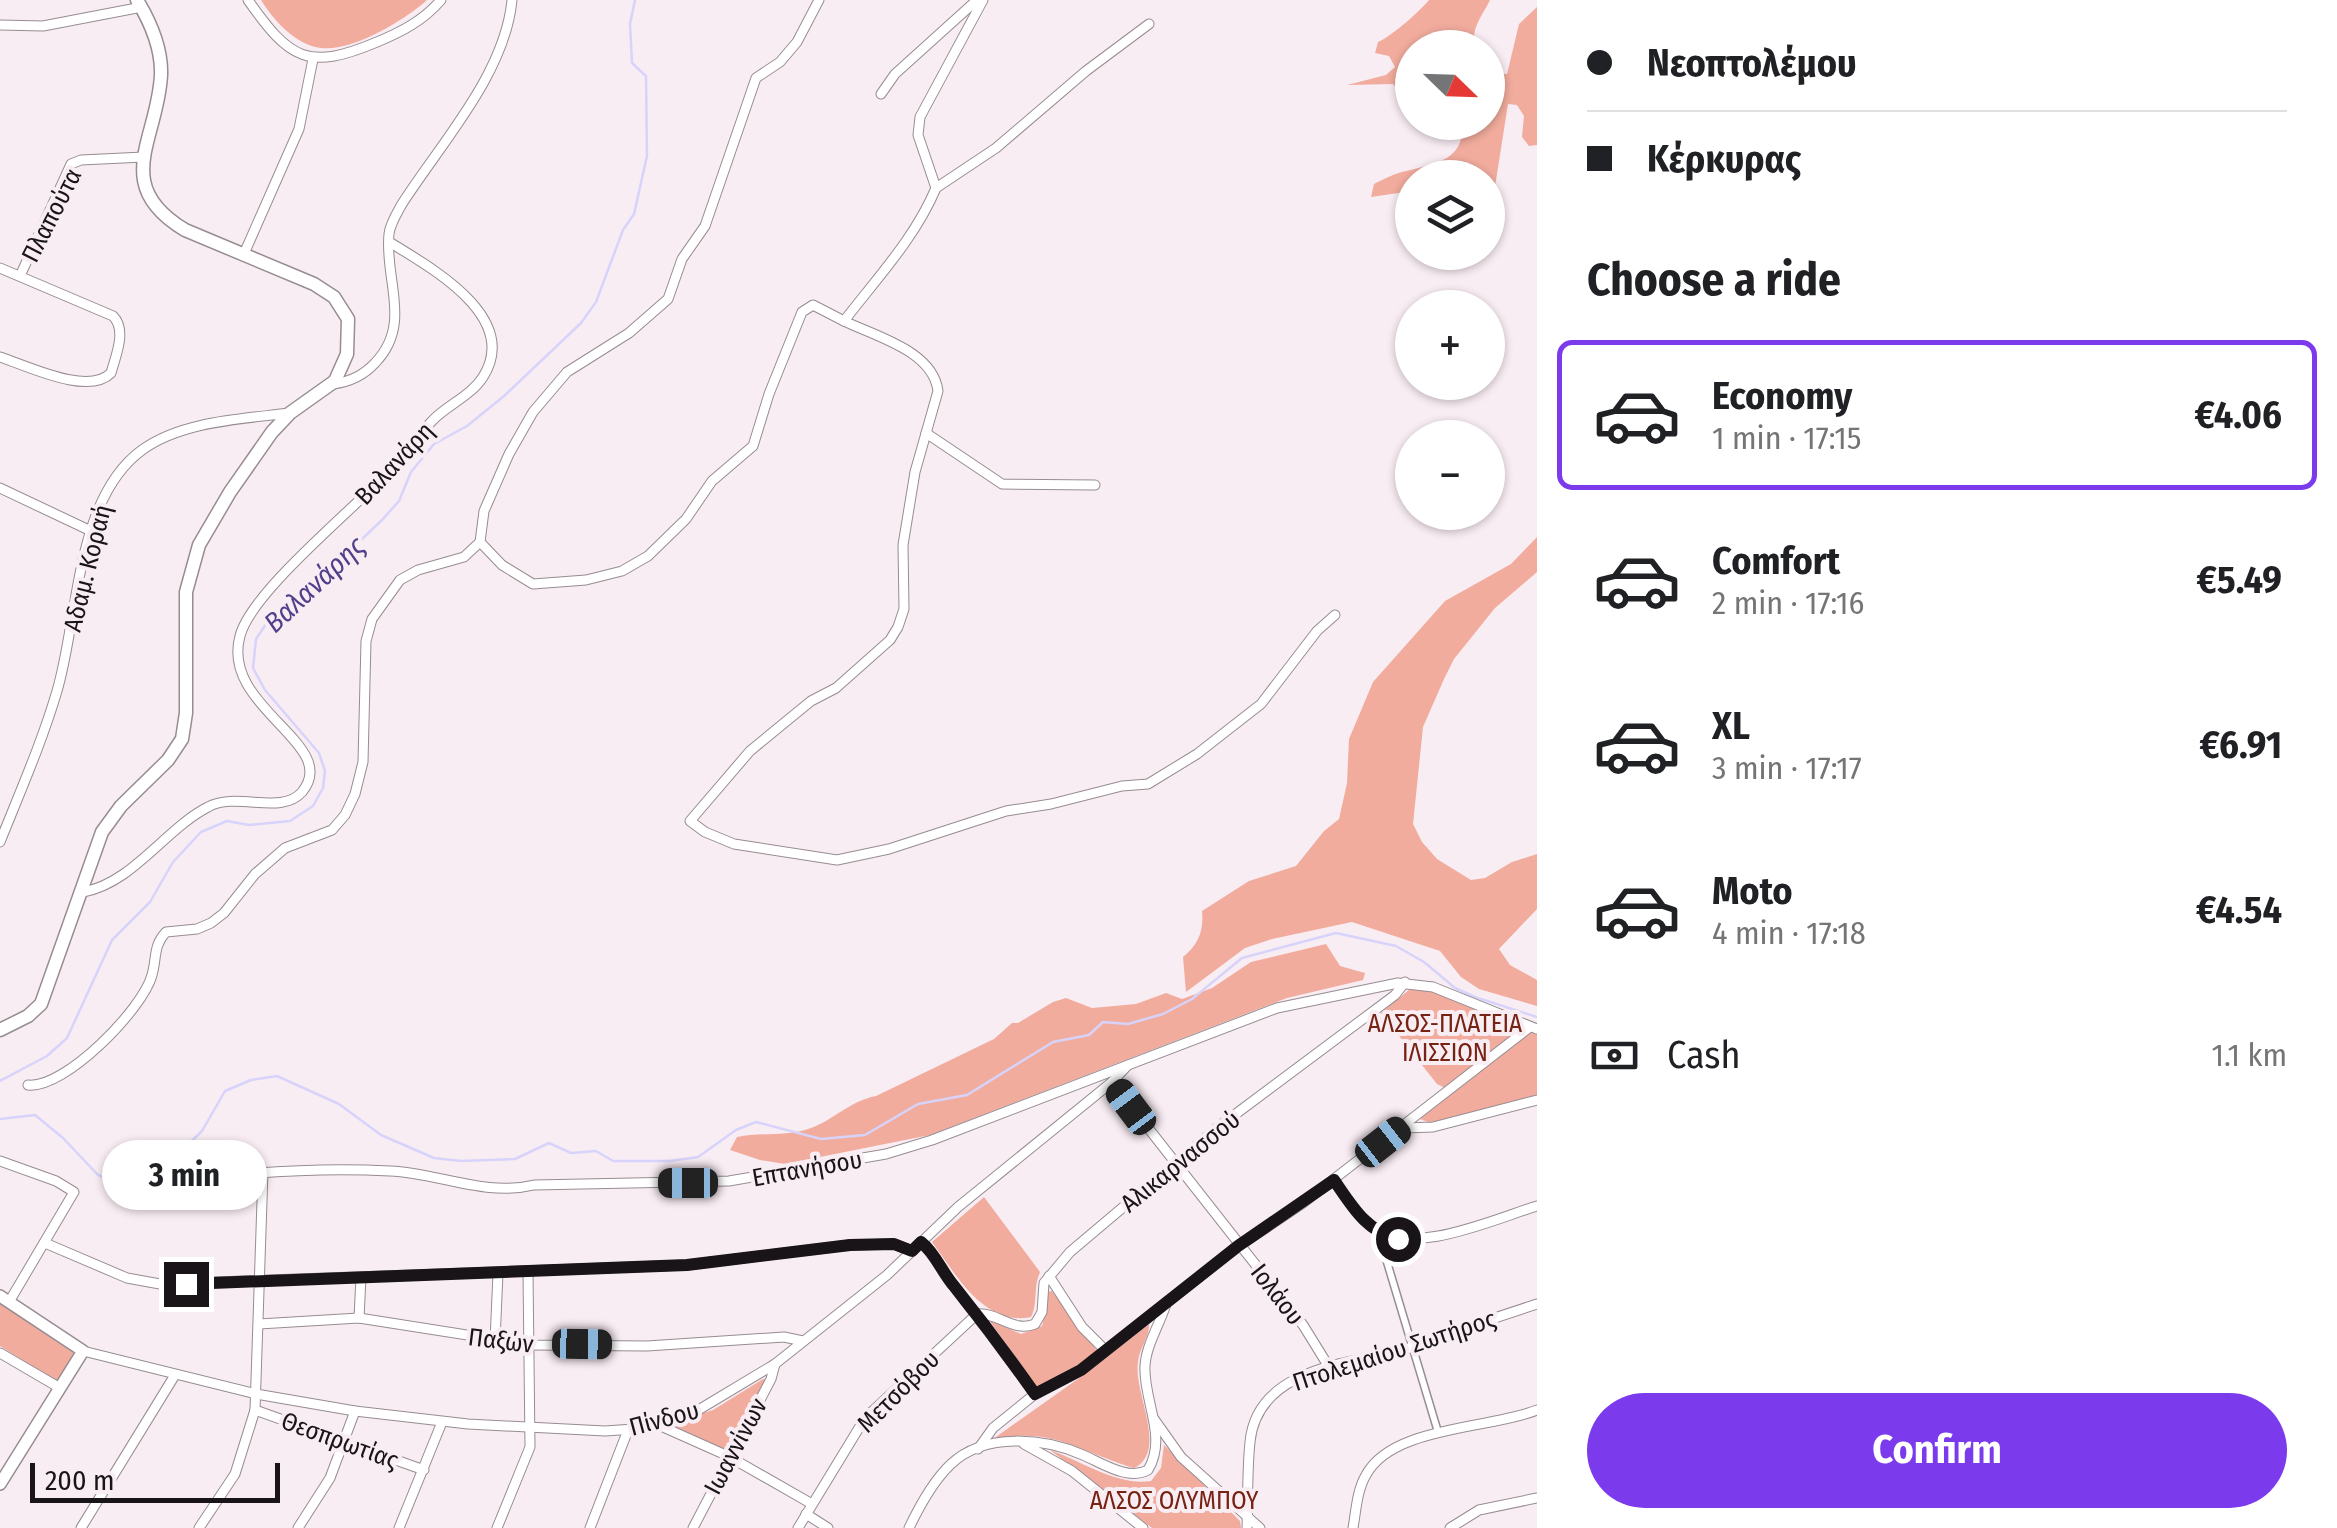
<!DOCTYPE html>
<meta charset="utf-8">
<style>
:root{--surface:#fff;--page:#f6f6f6;--text:#202124;--muted:#757577;--line:#e0e0e0;--accent:#7c3aed}
body{margin:0;font-family:"Fira Sans Condensed",sans-serif;background:var(--page);color:var(--text);height:100vh;display:flex;flex-direction:column;font-size:38px;white-space:nowrap}
*{box-sizing:border-box;margin:0}
p{font-size:32px;color:var(--muted)}
.icon{flex:none;width:55px;height:55px;fill:none;stroke:currentColor;stroke-width:2;stroke-linecap:round;stroke-linejoin:round}
.map{position:relative;flex:1;overflow:hidden}
.sheet{display:flex;flex-direction:column;background:var(--surface);width:800px}
.sheet>*{flex:none}
.banner{display:grid;align-content:center;height:220px;padding:0 50px;background:var(--surface)}
.needle{width:65px;rotate:113deg}
.fabs{position:absolute;left:1395px;top:30px;display:grid;gap:20px}
.fabs a{display:grid;place-items:center;width:110px;height:110px;border-radius:50%;background:var(--surface);box-shadow:0 2px 8px #0004;font-size:50px}
.scale{position:absolute;left:30px;bottom:25px;width:250px;box-sizing:border-box;padding-left:10px;border:5px solid #181417;border-top:0;font-size:28px;line-height:35px;white-space:nowrap;color:#181417;-webkit-text-stroke:8px #f9edf4;paint-order:stroke}
.end{position:absolute;width:45px;height:45px;margin:-22px;border:12px solid #181417;background:#fff;box-shadow:0 0 0 5px #fff}
.from{border-radius:50%}
.bubble{position:absolute;height:70px;border-radius:35px;background:var(--surface);box-shadow:0 2px 8px #0004;font-size:32px;font-weight:700;line-height:70px;text-align:center}
.car{position:absolute;width:30px;height:60px;margin:-30px -15px;border-radius:12px;box-shadow:0 0 8px 2px #0007;background:linear-gradient(#222 24%,#8ab4d8 0 40%,#222 0 76%,#8ab4d8 0 86%,#222 0)}
.banner b{display:flex;align-items:center;gap:35px;height:95px;font-size:38px}
.banner b+b{border-top:2px solid var(--line)}
.banner i{width:25px;height:25px;background:var(--text)}
ul{padding:0;list-style:none}
li{display:flex;align-items:center;gap:30px;height:150px;margin:0 20px 15px;padding:0 30px;border:5px solid transparent;border-radius:15px}
li div{flex:1}
li b{display:block;font-size:38px}
li em{font-style:normal;font-weight:700}
li.active{border-color:var(--accent)}
li>.icon{width:90px;height:90px;stroke-width:1.5}
h2{padding:0 50px;font-size:45px;line-height:120px}
.pay{display:flex;align-items:center;gap:25px;height:110px;padding:0 50px;font-size:38px}
.pay p{margin-inline-start:auto}
.action{display:flex;gap:20px;margin-top:auto;padding:20px 50px}
.action a{flex:1;height:115px;border-radius:60px;background:var(--accent);color:#fff;font-size:40px;font-weight:700;line-height:115px;text-align:center}
main{display:flex;flex:1;min-height:0}
.map>svg:first-child{display:block}
.green{fill:#f1ac9d}
.lines{fill:none;stroke-linecap:round;stroke-linejoin:round}
.stream{stroke:#d7d3fa;stroke-width:2.5}
.pedestrian-casing{stroke:#968c92;stroke-width:9}
.minor-casing{stroke:#968c92;stroke-width:11}
.tertiary-casing{stroke:#968c92;stroke-width:14}
.secondary-casing{stroke:#968c92;stroke-width:15}
.pedestrian{stroke:#fff;stroke-width:6}
.minor{stroke:#fff;stroke-width:9}
.tertiary{stroke:#fff;stroke-width:11}
.secondary{stroke:#fff;stroke-width:12}
.route{stroke:#181417;stroke-width:12}
.labels{text-anchor:middle;stroke-width:8;stroke-linejoin:round;paint-order:stroke}
.street-label{font-size:25px;fill:#181417;stroke:#f9edf4}
.park-label{font-size:25px;fill:#772314;stroke:#f9edf4}
.water-label{font-size:28px;font-style:italic;fill:#503f8b;stroke:#f9edf4}
</style>
<main>
<div class="map">
<svg width="1537" height="1528" viewBox="0 0 1537 1528">
<rect width="100%" height="100%" fill="#f9edf4"/>
<g class="green">
<path d="M261,0H427C405,20 352,52 321,48C296,45 274,21 261,0Z"/>
<path d="M1429,0H1490C1483,15 1469,30 1476,47L1412,48V97L1400,92L1393,84L1347,85L1386,75L1395,67L1389,56L1375,53L1378,42C1392,36 1419,12 1429,0Z"/>
<path d="M1537,7V145L1529,146L1522,137L1524,116L1517,105L1508,104L1488,231V178H1412V191L1371,197L1374,184C1384,179 1395,173 1406,171C1433,164 1467,160 1461,123L1488,122V65L1495,73L1507,74L1519,24Z"/>
<path d="M1537,537V572L1495,608L1454,659L1444,679L1423,727L1413,824L1422,842L1437,859L1471,880L1485,878L1512,862L1537,854V909L1499,949L1510,965L1537,980V1006L1479,989L1461,977L1440,951L1352,922L1272,939L1245,948L1186,992L1183,957C1198,945 1204,931 1202,911L1249,881L1296,866L1324,831L1339,819L1347,783L1349,739L1373,682L1445,601L1511,564Z"/>
<path d="M1326,944L1340,966L1365,973L1363,980L1287,998L930,1135L785,1164L760,1160L730,1150L737,1137C762,1132 787,1137 811,1128C835,1119 850,1101 876,1096L994,1039L1012,1023H1018L1053,1002L1066,998L1092,1008L1136,1004L1166,993L1182,999L1212,988L1251,962Z"/>
<path d="M1410,989C1440,987 1491,1016 1521,1028L1445,1088L1437,1084L1381,1013Z"/>
<polygon points="1531,1031 1537,1034 1537,1095 1441,1121 1428,1122 1420,1119"/>
<path d="M984,1197L1040,1272C1033,1287 1038,1304 1031,1317C984,1327 955,1273 932,1242Z"/>
<polygon points="1052,1291 1097,1351 1070,1371 1037,1388 989,1320 1021,1334 1042,1326 1047,1306 1045,1292"/>
<polygon points="0,1304 74,1353 58,1382 0,1346"/>
<path d="M1149,1324C1150,1337 1139,1348 1138,1362C1133,1392 1169,1451 1134,1468C1078,1452 1056,1427 993,1439L1082,1376Z"/>
<polygon points="763,1379 766,1380 727,1451 669,1424 713,1410"/>
<path d="M1164,1445L1240,1521L1241,1528H1152L1050,1450C1082,1461 1116,1486 1151,1481L1161,1468Z"/>
</g>
<g class="lines">
<g class="stream">
<polyline points="0,1081 47,1056 67,1038 112,940 150,902 173,862 201,832 227,821 249,825 290,821 313,806 323,788 325,771 319,753 265,690 253,668 256,639 268,621 320,579 382,520 399,501 411,472 434,444 467,426 504,396 581,323 596,302 623,230 634,214 647,156 646,76 632,63 630,24 635,0"/>
<polyline points="0,1119 35,1115 63,1138 98,1175 112,1180 164,1168 202,1131 225,1091 251,1080 277,1076 339,1104 381,1135 434,1158 461,1161 515,1159 549,1143 571,1153 596,1151 613,1161 670,1161 698,1157 736,1130 756,1122 821,1139 865,1135 918,1104 967,1095 1053,1042 1089,1035 1103,1022 1128,1024 1163,1014 1192,999 1242,958 1336,933 1396,946 1424,962 1455,988 1475,997 1537,1017"/>
</g>
<g class="pedestrian-casing">
<polyline id="pedestrian" points="1378,1232 1438,1432"/>
</g>
<g class="minor-casing">
<g id="minor">
<path d="M248,0C290,60 308,71 377,42C401,32 423,21 441,0"/>
<polyline points="819,0 797,42 780,62 756,78 705,226 682,259 668,299 629,333 567,372 533,412 509,454 484,511 480,542 502,565 533,584 586,580 622,571 648,556 686,519 712,481 753,446 769,394 802,312 813,305 844,321"/>
<path d="M983,0L920,117L918,135L936,188C915,238 877,278 844,321C877,337 933,351 938,391L915,472L903,545L904,609L898,627L890,640L836,688L811,701L750,751L690,821L705,832L734,844L837,860L889,849L1006,811L1051,804L1122,786L1148,784L1197,754L1261,704L1317,631L1335,615"/>
<polyline points="0,25 43,26 142,7"/>
<polyline points="881,94 895,74 977,0"/>
<polyline points="936,188 996,148 1086,71 1149,24"/>
<polyline points="243,256 299,129 313,59"/>
<path d="M0,268L113,316C127,330 116,355 111,373C88,396 28,366 0,357"/>
<polyline points="20,276 71,164 81,160 144,157"/>
<path d="M333,384C349,382 364,375 375,363C413,324 384,279 389,234C390,224 397,213 402,204C441,143 505,74 512,0"/>
<polyline points="926,433 1002,484 1095,485"/>
<polyline points="0,488 91,531"/>
<path d="M0,842C20,792 42,742 57,691C79,617 75,499 142,450C182,421 242,419 290,413"/>
<path d="M83,892C133,883 165,829 208,807C237,791 281,816 302,792C342,744 220,708 240,636C251,593 348,514 381,479C399,460 414,440 432,421C447,405 471,396 483,377C521,317 431,268 391,243"/>
<polyline points="1112,1082 1303,1325 1329,1367"/>
<path d="M28,1085C65,1089 143,1009 152,975C157,957 153,946 166,932L197,929L211,923L224,913L255,874L285,848L332,830L345,815L355,794L363,762L366,641L372,619L400,580L418,570L464,557L480,542"/>
<polyline points="1404,1128 1433,1127 1537,1100"/>
<polyline points="0,1161 56,1181 74,1192 9,1302"/>
<path d="M1334,1180C1345,1196 1356,1216 1373,1228C1412,1257 1494,1219 1537,1206"/>
<path d="M183,1181C251,1172 320,1167 390,1171C439,1173 485,1197 534,1185L729,1181L886,1154L932,1140L1277,1008L1398,983L1433,987L1537,1029"/>
<path d="M921,1242C934,1251 939,1267 949,1280C978,1318 1007,1355 1035,1394"/>
<polyline points="45,1243 127,1278 160,1284 687,1265 850,1245 894,1244 912,1251"/>
<polyline points="1049,1276 1082,1327 1105,1350"/>
<polyline points="359,1318 361,1277"/>
<polyline points="259,1324 359,1318 531,1345 647,1346 784,1337 803,1341"/>
<polyline points="495,1341 498,1273"/>
<polyline points="83,1351 256,1394 355,1411 468,1424 605,1431 634,1429 695,1412 775,1364 887,1275 958,1207 1112,1082 1128,1065"/>
<polyline points="0,1353 60,1388"/>
<polyline points="255,1410 424,1470"/>
<polyline points="1154,1419 1181,1457 1260,1528"/>
<polyline points="654,1423 728,1456 812,1504"/>
<polyline points="1024,1444 1072,1471 1143,1528"/>
<polyline points="978,1449 993,1428 1035,1394 1081,1370 1239,1246 1303,1203 1530,1027"/>
<polyline points="806,1514 828,1528"/>
<polyline points="81,1528 175,1375"/>
<polyline points="199,1528 235,1474 255,1410 263,1171"/>
<polyline points="298,1528 330,1478 355,1411"/>
<polyline points="399,1528 442,1422"/>
<polyline points="497,1528 530,1447 528,1272"/>
<polyline points="590,1528 628,1430"/>
<polyline points="693,1528 771,1379 775,1364"/>
<path d="M798,1528L865,1418L977,1314C998,1312 1013,1333 1035,1324L1042,1312L1044,1283L1070,1252L1217,1128L1395,995L1405,982"/>
<path d="M909,1528C919,1507 934,1480 951,1464C985,1432 1044,1438 1083,1455C1102,1463 1128,1481 1148,1470C1168,1437 1143,1400 1145,1366C1146,1345 1160,1324 1166,1304"/>
<path d="M1247,1528C1248,1500 1247,1470 1250,1442C1257,1368 1349,1363 1405,1350L1419,1343L1537,1304"/>
<path d="M1353,1528C1356,1511 1357,1490 1366,1475C1392,1426 1491,1429 1537,1410"/>
<polyline points="1450,1528 1479,1510 1537,1498"/>
</g>
</g>
<g class="tertiary-casing">
<polyline id="tertiary" points="0,1296 83,1351 0,1484"/>
</g>
<g class="secondary-casing">
<path id="secondary" d="M0,1030L28,1016L41,1004L102,832L121,806L168,760L182,739L186,713V592L199,545L230,492L272,432L290,413L335,381L347,354L348,319L334,297L314,284L185,230C110,185 158,139 161,75C162,48 151,23 137,0"/>
</g>
<use href="#pedestrian" class="pedestrian"/>
<use href="#minor" class="minor"/>
<use href="#tertiary" class="tertiary"/>
<use href="#secondary" class="secondary"/>
</g>
<g class="lines">
<path class="route" d="M186,1284L687,1265L850,1245L894,1244L912,1251L921,1242C935,1253 942,1272 954,1286C982,1321 1009,1357 1035,1394L1081,1370L1238,1246L1334,1180C1352,1206 1366,1231 1398,1239"/>
</g>
<g class="labels">
<g class="street-label">
<text transform="translate(51 215) rotate(-63)" y="9">Πλαπούτα</text>
<text transform="translate(394 463) rotate(-47)" y="9">Βαλανάρη</text>
<text transform="translate(87 568) rotate(-76)" y="9">Αδαμ. Κοραή</text>
<text transform="translate(1180 1161) rotate(-39)" y="9">Αλικαρνασσού</text>
<text transform="translate(807 1168) rotate(-10)" y="9">Επτανήσου</text>
<text transform="translate(1278 1294) rotate(52)" y="9">Ιολάου</text>
<text transform="translate(501 1340) rotate(7)" y="9">Παξών</text>
<text transform="translate(1394 1350) rotate(-18)" y="9">Πτολεμαίου Σωτήρος</text>
<text transform="translate(898 1391) rotate(-45)" y="9">Μετσόβου</text>
<text transform="translate(664 1418) rotate(-15)" y="9">Πίνδου</text>
<text transform="translate(340 1440) rotate(20)" y="9">Θεσπρωτίας</text>
<text transform="translate(735 1446) rotate(-62)" y="9">Ιωαννίνων</text>
</g>
<g class="park-label">
<text x="1445" y="1032">ΑΛΣΟΣ-ΠΛΑΤΕΙΑ<tspan x="1445" dy="29">ΙΛΙΣΣΙΩΝ</tspan></text>
<text x="1174" y="1509">ΑΛΣΟΣ ΟΛΥΜΠΟΥ</text>
</g>
<g class="water-label">
<text transform="translate(314 584) rotate(-43)" y="10">Βαλανάρης</text>
</g>
</g>
</svg>
<div class="fabs">
<a><svg class="needle" viewBox="-14 -14 28 28"><path d="M0-13l5 13h-10z" fill="#e53935"/><path d="M0 13l5-13h-10z" fill="#757577"/></svg></a>
<a><svg class="icon" aria-label="layers" viewBox="0 0 24 24"><path d="M12 4l9 5-9 5-9-5zM3 14l9 5 9-5"/></svg></a>
<a>+</a>
<a>−</a>
</div>
<div class="scale">200 m</div>
<i class="end from" style="left:1398px;top:1239px"></i>
<i class="end" style="left:186px;top:1284px"></i>
<div class="bubble" style="left:102px;top:1140px;width:165px">3 min</div>
<i class="car" style="left:1131px;top:1107px;rotate:323deg"></i>
<i class="car" style="left:1383px;top:1142px;rotate:52deg"></i>
<i class="car" style="left:688px;top:1183px;rotate:270deg"></i>
<i class="car" style="left:582px;top:1344px;rotate:91deg"></i>
</div>
<section class="sheet">
<div class="banner">
<b><i class="from"></i>Νεοπτολέμου</b>
<b><i></i>Κέρκυρας</b>
</div>
<h2>Choose a ride</h2>
<ul>
<li class="active"><svg class="icon" aria-label="car" viewBox="0 0 24 24"><path d="M5 17H2v-5l4-1 3-4h7l3 4 3 1v5h-3M9 17h6M6 11h13"/><circle cx="7" cy="17" r="2"/><circle cx="17" cy="17" r="2"/></svg><div><b>Economy</b><p>1 min · 17:15</p></div><em>€4.06</em></li>
<li><svg class="icon" aria-label="car" viewBox="0 0 24 24"><path d="M5 17H2v-5l4-1 3-4h7l3 4 3 1v5h-3M9 17h6M6 11h13"/><circle cx="7" cy="17" r="2"/><circle cx="17" cy="17" r="2"/></svg><div><b>Comfort</b><p>2 min · 17:16</p></div><em>€5.49</em></li>
<li><svg class="icon" aria-label="car" viewBox="0 0 24 24"><path d="M5 17H2v-5l4-1 3-4h7l3 4 3 1v5h-3M9 17h6M6 11h13"/><circle cx="7" cy="17" r="2"/><circle cx="17" cy="17" r="2"/></svg><div><b>XL</b><p>3 min · 17:17</p></div><em>€6.91</em></li>
<li><svg class="icon" aria-label="car" viewBox="0 0 24 24"><path d="M5 17H2v-5l4-1 3-4h7l3 4 3 1v5h-3M9 17h6M6 11h13"/><circle cx="7" cy="17" r="2"/><circle cx="17" cy="17" r="2"/></svg><div><b>Moto</b><p>4 min · 17:18</p></div><em>€4.54</em></li>
</ul>
<div class="pay"><svg class="icon" aria-label="cash" viewBox="0 0 24 24"><path d="M3 7h18v10H3z"/><circle cx="12" cy="12" r="2"/></svg>Cash<p>1.1 km</p></div>
<div class="action"><a>Confirm</a></div>
</section>
</main>
